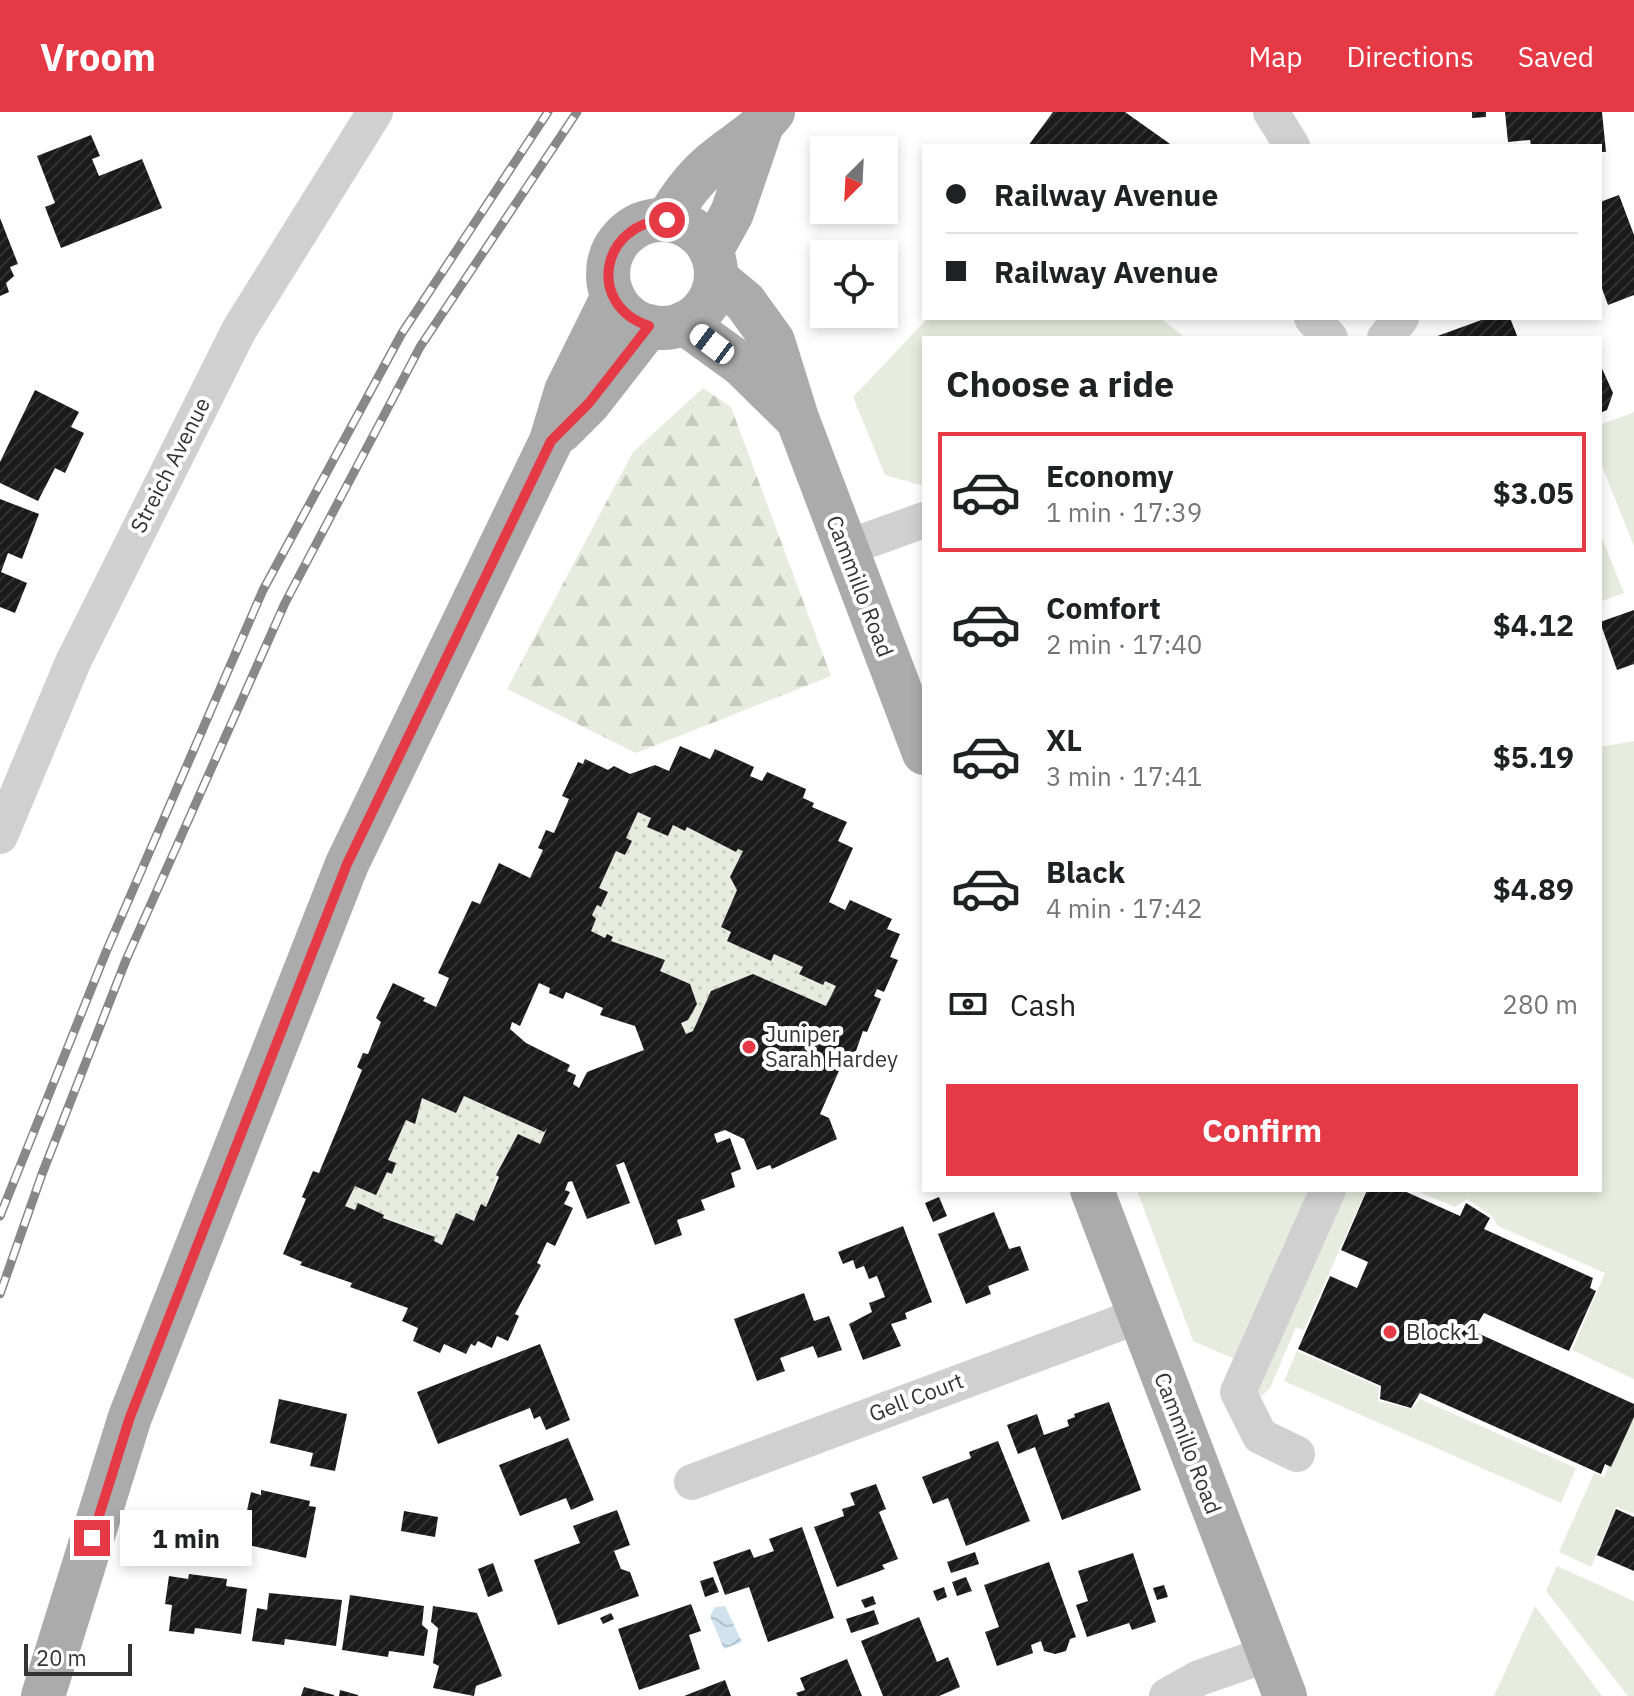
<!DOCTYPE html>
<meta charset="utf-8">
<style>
:root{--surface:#fff;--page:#f2f2f2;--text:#202124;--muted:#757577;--line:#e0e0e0;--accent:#e63946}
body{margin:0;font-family:"IBM Plex Sans",sans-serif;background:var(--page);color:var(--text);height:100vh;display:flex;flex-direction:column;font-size:30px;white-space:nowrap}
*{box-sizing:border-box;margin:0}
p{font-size:26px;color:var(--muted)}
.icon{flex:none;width:44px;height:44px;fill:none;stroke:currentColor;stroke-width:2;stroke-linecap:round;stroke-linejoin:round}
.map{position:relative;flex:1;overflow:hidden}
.drawer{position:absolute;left:922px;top:224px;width:680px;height:856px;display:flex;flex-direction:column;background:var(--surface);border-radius:0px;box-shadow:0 4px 12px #0003}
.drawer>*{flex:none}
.banner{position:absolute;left:922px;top:32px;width:680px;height:176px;border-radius:0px;box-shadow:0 4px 12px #0003;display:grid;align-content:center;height:176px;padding:0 24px;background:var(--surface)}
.needle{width:52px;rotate:204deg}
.tools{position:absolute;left:810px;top:24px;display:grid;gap:16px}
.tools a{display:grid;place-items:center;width:88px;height:88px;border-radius:0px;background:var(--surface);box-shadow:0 4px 12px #0003;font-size:40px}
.scale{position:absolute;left:24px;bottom:20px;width:108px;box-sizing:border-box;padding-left:8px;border:4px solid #333;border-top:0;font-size:22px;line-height:28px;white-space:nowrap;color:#333;-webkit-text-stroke:6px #fff;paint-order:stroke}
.end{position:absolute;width:36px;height:36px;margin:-18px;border:10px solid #e63946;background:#fff;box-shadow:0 0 0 4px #fff}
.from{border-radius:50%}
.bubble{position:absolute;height:56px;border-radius:0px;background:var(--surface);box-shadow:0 4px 12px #0003;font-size:26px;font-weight:800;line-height:56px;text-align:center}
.car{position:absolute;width:24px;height:48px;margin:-24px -12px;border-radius:10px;box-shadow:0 0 6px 2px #0007;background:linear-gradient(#fff 24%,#345 0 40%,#fff 0 76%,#345 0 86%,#fff 0)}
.banner b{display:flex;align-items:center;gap:28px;height:76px;font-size:30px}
.banner b+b{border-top:2px solid var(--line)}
.banner i{width:20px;height:20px;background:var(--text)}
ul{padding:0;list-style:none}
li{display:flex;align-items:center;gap:24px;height:120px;margin:0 16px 12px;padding:0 8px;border:4px solid transparent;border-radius:0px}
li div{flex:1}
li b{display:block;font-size:30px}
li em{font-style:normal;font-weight:800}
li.selected{border-color:var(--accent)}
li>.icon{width:72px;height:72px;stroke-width:1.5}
h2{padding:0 24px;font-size:36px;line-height:96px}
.pay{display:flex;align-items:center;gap:20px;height:88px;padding:0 24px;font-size:30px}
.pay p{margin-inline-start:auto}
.cta{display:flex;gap:16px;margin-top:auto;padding:16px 24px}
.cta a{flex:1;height:92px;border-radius:0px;background:var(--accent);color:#fff;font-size:32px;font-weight:800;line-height:92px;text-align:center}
header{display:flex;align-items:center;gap:48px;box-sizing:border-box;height:112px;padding:0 40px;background:var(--accent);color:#fff}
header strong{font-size:38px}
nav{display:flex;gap:44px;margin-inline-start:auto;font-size:28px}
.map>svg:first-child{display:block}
.green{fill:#e6ecdf}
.forest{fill:url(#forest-firs)}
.park{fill:url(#park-dots)}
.water{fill:url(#water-waves)}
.building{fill:url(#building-hatch);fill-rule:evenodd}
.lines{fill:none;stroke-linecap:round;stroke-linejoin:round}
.minor{stroke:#d0d0d0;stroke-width:36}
.major{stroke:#ababab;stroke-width:44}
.rail-casing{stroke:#888;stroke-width:9}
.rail{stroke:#fff;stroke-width:6;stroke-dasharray:18;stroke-linecap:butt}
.route{stroke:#e63946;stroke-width:10}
.poi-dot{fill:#e63946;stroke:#fff;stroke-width:3}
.labels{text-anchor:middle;stroke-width:8;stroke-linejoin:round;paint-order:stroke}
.street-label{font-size:22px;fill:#333;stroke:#fff}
.poi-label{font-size:22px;fill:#333;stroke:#fff;text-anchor:start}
</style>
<header>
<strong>Vroom</strong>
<nav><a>Map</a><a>Directions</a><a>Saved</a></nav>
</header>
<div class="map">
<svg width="1634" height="1584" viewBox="0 0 1634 1584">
<defs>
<pattern id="forest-firs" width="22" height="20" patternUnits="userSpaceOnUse" patternTransform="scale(2)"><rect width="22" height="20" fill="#e6ecdf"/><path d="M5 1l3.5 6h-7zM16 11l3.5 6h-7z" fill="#c6cbc0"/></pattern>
<pattern id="park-dots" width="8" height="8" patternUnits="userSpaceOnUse" patternTransform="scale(2)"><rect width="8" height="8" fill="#e6ecdf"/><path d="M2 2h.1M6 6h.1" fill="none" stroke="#c6cbc0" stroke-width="1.8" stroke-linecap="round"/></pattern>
<pattern id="water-waves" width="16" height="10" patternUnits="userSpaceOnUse" patternTransform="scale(2)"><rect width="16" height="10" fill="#cfe2ee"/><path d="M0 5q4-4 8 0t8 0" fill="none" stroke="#b2c2cd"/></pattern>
<pattern id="building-hatch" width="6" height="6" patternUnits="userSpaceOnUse" patternTransform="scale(2)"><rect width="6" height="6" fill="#1a1a1a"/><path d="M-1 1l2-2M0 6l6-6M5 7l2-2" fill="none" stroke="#333"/></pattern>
</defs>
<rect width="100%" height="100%" fill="#fff"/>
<g class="green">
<polygon points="928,206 1160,206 1186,226 924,226 924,374 885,363 853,285"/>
<polygon points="1634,300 1634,434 1600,349 1600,313"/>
<polygon points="1600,421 1624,481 1600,490"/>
<polygon points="1634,629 1634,1267 1572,1238 1605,1161 1498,1114 1492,1104 1467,1087 1455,1095 1415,1078 1600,1078 1600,635"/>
<polygon points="1137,1078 1318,1078 1241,1250 1193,1229"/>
<polygon points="1340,1078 1366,1078 1304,1218 1296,1215 1270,1276 1256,1289 1252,1279"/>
<polygon points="1297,1239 1379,1275 1378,1289 1411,1297 1420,1287 1576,1356 1561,1391 1284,1269"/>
<polygon points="1634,1294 1634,1402 1616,1395 1591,1455 1559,1440 1594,1361 1604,1365"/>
<polygon points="1557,1454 1634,1489 1634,1584 1628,1584 1546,1479"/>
<polygon points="1535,1494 1602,1584 1494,1584"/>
</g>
<polygon class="forest" points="703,276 731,295 831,564 636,641 507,577 633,340"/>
<g class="park">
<polygon points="638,700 651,706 647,715 667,724 673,713 685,719 687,715 736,740 738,737 743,739 730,765 737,778 721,815 771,849 774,842 803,855 800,862 822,873 825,869 836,874 826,894 753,862 711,879 693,919 686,922 681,911 688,908 690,872 660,859 664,848 611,829 613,825 607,822 605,826 591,819 596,807 592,803 597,793 602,795 608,781 599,776 616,739 625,743 631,729 626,726"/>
<polygon points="464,984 543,1020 547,1016 540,1032 503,1048 486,1095 481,1093 474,1109 456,1101 442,1133 434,1129 435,1125 410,1114 408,1117 359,1091 355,1098 345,1094 355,1074 387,1060 392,1061 396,1052 388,1048 406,1008 415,1011 422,986 456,1001"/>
</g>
<polygon class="water" points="725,1494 742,1530 724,1537 710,1504 715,1495"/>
<g class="building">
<polygon points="1053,0 1125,0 1173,34 1028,34"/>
<polygon points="1472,0 1486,0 1486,5 1472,6"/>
<polygon points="1505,0 1602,0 1606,40 1600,40 1600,34 1531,34 1530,28 1508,30"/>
<polygon points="91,23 100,44 92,47 99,64 142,47 162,96 61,136 45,95 55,91 37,44"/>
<polygon points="1619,83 1634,123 1634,183 1608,193 1600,171 1600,90"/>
<polygon points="0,106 18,152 10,155 14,164 6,171 9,180 0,184"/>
<polygon points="1487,206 1510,206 1518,226 1432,226"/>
<polygon points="1600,252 1613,281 1607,298 1600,301"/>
<polygon points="35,278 79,300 71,315 84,321 65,361 55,356 38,389 0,371 0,350"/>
<polygon points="0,387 39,402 22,447 8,441 1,460 27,471 15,501 0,495"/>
<polygon points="1634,498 1634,552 1617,558 1600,510"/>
<path d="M680,634L710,647L715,637L754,655L750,664L762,669L767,660L806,677L803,686L814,691L812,695L847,710L838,729L853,736L829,790L845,798L850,788L892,807L887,817L900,822L890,845L898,848L884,880L877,877L874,884L881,887L867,920L863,919L850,956L842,952L820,1002L829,1006L837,1027L772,1057L770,1053L757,1058L744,1027L725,1018L714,1022L717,1031L730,1026L741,1057L731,1061L735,1075L701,1088L705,1098L677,1108L682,1123L655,1133L624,1050L616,1053L630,1091L587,1107L572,1069L568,1070L565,1078L570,1080L564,1092L573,1096L555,1134L547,1130L537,1151L541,1153L515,1202L519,1204L508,1229L497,1224L492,1236L478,1229L475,1234L471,1232L466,1242L444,1232L440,1241L413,1229L418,1216L402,1209L408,1196L350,1175L352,1171L300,1153L302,1150L283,1142L306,1087L302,1085L313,1059L319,1061L362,958L357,955L363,941L368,942L381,910L376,906L393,871L425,886L423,889L436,895L449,866L438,861L472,789L480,792L499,751L530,766L543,738L538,736L546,718L554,721L569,687L562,684L578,650L583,652L585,647L608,658L614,654L630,662L655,653L669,659ZM638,700L651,706L647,715L668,724L673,713L685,719L687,715L736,740L738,737L743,739L730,765L737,778L721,815L731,820L727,829L771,849L774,842L803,855L799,862L823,873L825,869L836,874L826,894L753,862L711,879L693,919L686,922L681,911L688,908L697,892L690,872L660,859L665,848L611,829L613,825L607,822L605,826L591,819L596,807L592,803L597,793L601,795L608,780L599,776L616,739L625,743L632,729L626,726ZM539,871L550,876L549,881L563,887L566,880L603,896L600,903L635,914L644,938L587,960L579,976L573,972L576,963L567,959L570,953L526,931L510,917L512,910L520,914ZM464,984L544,1020L547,1016L540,1032L518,1022L496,1063L499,1065L486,1095L481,1092L474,1109L456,1101L442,1133L434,1129L435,1125L383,1106L384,1103L358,1091L355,1098L345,1094L355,1074L376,1083L387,1060L392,1062L396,1051L388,1048L406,1008L415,1012L422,986L456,1001Z"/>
<polygon points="1367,1078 1402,1078 1460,1104 1466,1091 1490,1106 1484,1117 1593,1166 1590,1176 1596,1179 1569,1239 1484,1201 1473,1219 1634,1292 1634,1305 1611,1355 1605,1352 1601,1362 1420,1281 1411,1296 1380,1287 1381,1274 1298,1237 1330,1164 1357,1176 1368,1150 1341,1138"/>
<polygon points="939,1085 947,1104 933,1110 925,1091"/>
<polygon points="994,1100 1009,1137 1020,1134 1029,1158 988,1174 991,1182 966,1192 938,1122"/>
<polygon points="903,1114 932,1190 905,1201 907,1207 891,1212 901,1234 863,1248 849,1212 872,1200 869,1191 885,1185 877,1164 869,1167 864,1154 856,1157 853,1148 843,1152 838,1140"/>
<polygon points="804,1181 814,1209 829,1204 842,1238 818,1246 813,1234 780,1246 785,1259 757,1269 734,1207"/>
<polygon points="540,1232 570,1308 546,1318 540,1304 534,1307 530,1296 438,1332 417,1280"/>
<polygon points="279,1287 347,1302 335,1359 310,1354 313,1341 270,1331"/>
<polygon points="1109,1290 1141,1378 1062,1408 1035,1335 1018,1342 1007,1313 1037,1302 1044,1323 1069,1314 1067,1308 1075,1305 1074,1302"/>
<polygon points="568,1326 594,1388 571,1398 566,1386 520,1404 499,1353"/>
<polygon points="998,1329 1030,1409 966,1434 948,1386 933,1392 922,1365 971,1346 969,1340"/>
<polygon points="876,1372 886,1397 879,1400 898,1447 882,1453 885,1457 837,1475 814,1415 844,1404 842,1397 855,1393 850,1381"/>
<polygon points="261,1378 310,1389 309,1394 316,1395 306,1446 240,1431 251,1380 261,1383"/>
<polygon points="1616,1397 1634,1405 1634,1459 1597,1443"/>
<polygon points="617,1398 630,1433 614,1439 621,1457 630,1460 639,1484 558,1513 534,1448 580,1431 573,1414"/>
<polygon points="404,1399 438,1405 435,1425 401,1419"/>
<polygon points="802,1415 834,1506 768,1530 749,1475 725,1483 713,1450 750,1437 754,1446 774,1439 769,1427"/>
<polygon points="975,1440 979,1452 951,1461 947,1450"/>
<polygon points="1133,1441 1156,1510 1132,1518 1129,1511 1087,1525 1076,1493 1088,1489 1078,1459"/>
<polygon points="1049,1450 1076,1525 1070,1527 1066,1539 1055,1542 1044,1539 1041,1529 1031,1533 1033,1541 997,1554 985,1520 999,1515 984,1473"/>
<polygon points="493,1451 503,1479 488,1485 478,1457"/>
<polygon points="189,1462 227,1467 226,1474 247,1477 241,1522 195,1516 194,1522 169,1519 172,1493 165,1492 169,1464 188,1467"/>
<polygon points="713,1465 719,1480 705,1485 700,1469"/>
<polygon points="966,1465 972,1479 957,1484 952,1470"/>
<polygon points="1164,1473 1168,1485 1157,1488 1153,1476"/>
<polygon points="944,1475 947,1485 937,1489 933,1479"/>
<polygon points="269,1481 342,1488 336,1534 285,1527 284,1533 252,1529 257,1496 267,1498"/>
<polygon points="350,1483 424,1494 422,1513 428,1518 424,1544 389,1539 388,1545 342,1538"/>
<polygon points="873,1484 876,1492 865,1496 861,1488"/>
<polygon points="691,1492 701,1519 689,1523 700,1557 639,1578 618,1517"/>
<polygon points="433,1494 477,1501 502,1564 476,1574 474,1584 433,1576 439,1554 433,1551 438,1516 431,1510"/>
<polygon points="874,1498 879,1512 851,1521 846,1507"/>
<polygon points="611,1501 614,1507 603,1512 600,1506"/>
<polygon points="919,1505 937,1550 948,1545 960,1575 939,1584 883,1584 861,1529"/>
<polygon points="847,1547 862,1584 798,1584 796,1581 805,1578 800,1566"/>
<polygon points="725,1568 731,1584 684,1584"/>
<polygon points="304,1575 334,1583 334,1584 301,1584"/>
<polygon points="340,1578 358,1583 358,1584 339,1584"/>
</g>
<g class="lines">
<g class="minor">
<polyline points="1271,0 1292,34"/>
<polyline points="1312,206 1330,226"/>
<polyline points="1385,226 1401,206"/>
<polyline points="846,436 924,408"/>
<polyline points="0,724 73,550 239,218 375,0"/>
<polyline points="1297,1342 1260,1324 1238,1280 1328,1078"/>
<polyline points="692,1370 1141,1203"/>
<polyline points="1167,1584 1199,1566 1268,1542"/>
</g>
<g class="major">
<path d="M667,108C679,87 692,69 710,53C731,34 755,23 773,0"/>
<circle cx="662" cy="162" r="54"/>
<polyline points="711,139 732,101 761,16"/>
<polyline points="716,166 745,190 773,229 797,306 924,641"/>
<polyline points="684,211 742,253 795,305"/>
<polyline points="561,319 589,291 649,214"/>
<polyline points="1092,1078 1285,1584"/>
<polyline points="43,1584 130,1305 347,752 551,329 566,279 613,184"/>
</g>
<g class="rail-casing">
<g id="rail">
<polyline points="0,1104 106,840 263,478 402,221 548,0"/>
<polyline points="0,1182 42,1062 126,848 285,491 420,235 577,0"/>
</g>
</g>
<use href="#rail" class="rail"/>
</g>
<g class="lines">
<path class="route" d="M92,1426L130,1305L347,752L551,329L589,291L649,214C585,193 601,110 667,108"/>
</g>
<g class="poi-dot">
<circle cx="749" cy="935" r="8"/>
<circle cx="1390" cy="1220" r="8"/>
</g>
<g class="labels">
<g class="street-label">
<text transform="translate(170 353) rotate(-63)" y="8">Streich Avenue</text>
<text transform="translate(860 474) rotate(69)" y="8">Cammillo Road</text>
<text transform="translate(916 1285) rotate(-21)" y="8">Gell Court</text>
<text transform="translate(1188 1331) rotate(69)" y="8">Cammillo Road</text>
</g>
<g class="poi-label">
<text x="765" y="930">Juniper<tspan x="765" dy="25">Sarah Hardey</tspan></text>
<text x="1406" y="1228">Block 1</text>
</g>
</g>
</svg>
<div class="tools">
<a><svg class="needle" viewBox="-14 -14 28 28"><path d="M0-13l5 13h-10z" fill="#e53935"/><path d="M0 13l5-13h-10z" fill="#757577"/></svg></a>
<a><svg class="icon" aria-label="locate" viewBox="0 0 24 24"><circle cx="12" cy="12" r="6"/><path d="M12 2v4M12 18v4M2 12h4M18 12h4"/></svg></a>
</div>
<div class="scale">20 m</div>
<i class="end from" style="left:667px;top:108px"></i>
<i class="end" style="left:92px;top:1426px"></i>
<div class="bubble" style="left:120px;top:1398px;width:132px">1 min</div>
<i class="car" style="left:712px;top:232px;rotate:307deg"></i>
<div class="banner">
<b><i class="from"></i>Railway Avenue</b>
<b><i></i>Railway Avenue</b>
</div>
<section class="drawer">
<h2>Choose a ride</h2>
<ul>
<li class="selected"><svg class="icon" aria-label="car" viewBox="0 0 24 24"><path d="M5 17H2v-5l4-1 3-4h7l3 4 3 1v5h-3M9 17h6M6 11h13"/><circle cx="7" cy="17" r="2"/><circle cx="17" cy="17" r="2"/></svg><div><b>Economy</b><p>1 min · 17:39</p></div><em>$3.05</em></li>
<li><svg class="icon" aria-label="car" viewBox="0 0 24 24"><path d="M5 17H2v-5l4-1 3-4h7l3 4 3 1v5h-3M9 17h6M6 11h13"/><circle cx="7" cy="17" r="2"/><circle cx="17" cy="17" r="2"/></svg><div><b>Comfort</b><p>2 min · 17:40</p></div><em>$4.12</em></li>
<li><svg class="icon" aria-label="car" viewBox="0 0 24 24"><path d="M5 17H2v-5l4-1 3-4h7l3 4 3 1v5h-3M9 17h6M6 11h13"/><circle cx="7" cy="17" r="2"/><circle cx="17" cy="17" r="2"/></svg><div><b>XL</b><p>3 min · 17:41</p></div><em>$5.19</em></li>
<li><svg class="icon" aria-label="car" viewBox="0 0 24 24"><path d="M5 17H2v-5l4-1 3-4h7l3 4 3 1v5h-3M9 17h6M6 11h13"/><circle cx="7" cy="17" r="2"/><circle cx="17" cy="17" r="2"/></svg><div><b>Black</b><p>4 min · 17:42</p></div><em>$4.89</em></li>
</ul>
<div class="pay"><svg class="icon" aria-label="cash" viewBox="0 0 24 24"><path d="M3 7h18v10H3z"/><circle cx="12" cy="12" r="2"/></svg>Cash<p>280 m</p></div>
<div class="cta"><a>Confirm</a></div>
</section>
</div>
